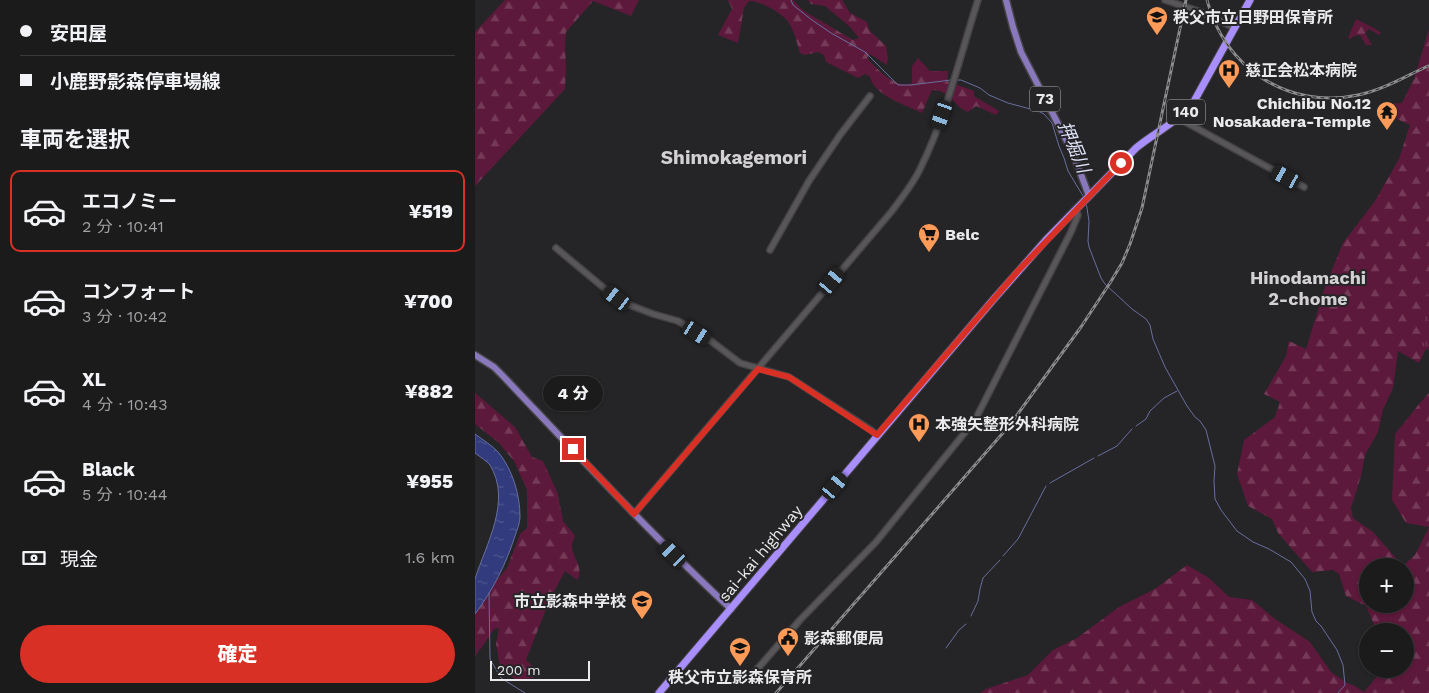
<!DOCTYPE html>
<html lang="ja">
<meta charset="utf-8">
<style>
:root{--surface:#1c1b1c;--page:#292829;--text:#f1f3f6;--muted:#a0a1a3;--line:#3a393b;--accent:#d93025}
body{margin:0;font-family:"Work Sans","Noto Sans JP",sans-serif;background:var(--page);color:var(--text);height:100vh;display:flex;flex-direction:column;font-size:19px;white-space:nowrap}
*{box-sizing:border-box;margin:0}
p{font-size:16px;color:var(--muted)}
.icon{flex:none;width:28px;height:28px;fill:none;stroke:currentColor;stroke-width:2;stroke-linecap:round;stroke-linejoin:round}
.map{position:relative;flex:1;overflow:hidden}
.panel{display:flex;flex-direction:column;background:var(--surface);width:475px}
.panel>*{flex:none}
.top-card{display:grid;align-content:center;height:110px;padding:0 20px;background:var(--surface)}
.buttons{position:absolute;left:884px;top:558px;display:grid;gap:10px}
.buttons a{display:grid;place-items:center;width:55px;height:55px;border-radius:50%;background:var(--surface);box-shadow:0 1px 4px #0004,0 0 0 1px var(--line);font-size:25px}
.scale{position:absolute;left:15px;bottom:12px;width:100px;box-sizing:border-box;padding-left:5px;border:2px solid #eae9eb;border-top:0;font-size:14px;line-height:18px;white-space:nowrap;color:#eae9eb;-webkit-text-stroke:4px #252426;paint-order:stroke}
.end{position:absolute;width:22px;height:22px;margin:-11px;border:6px solid #d93025;background:#fff;box-shadow:0 0 0 2px #fff}
.from{border-radius:50%}
.bubble{position:absolute;height:35px;border-radius:18px;background:var(--surface);box-shadow:0 1px 4px #0004,0 0 0 1px var(--line);font-size:16px;font-weight:800;line-height:35px;text-align:center}
.car{position:absolute;width:15px;height:30px;margin:-15px -8px;border-radius:6px;box-shadow:0 0 4px 1px #0007;background:linear-gradient(#222 24%,#8ab4d8 0 40%,#222 0 76%,#8ab4d8 0 86%,#222 0)}
.top-card b{display:flex;align-items:center;gap:18px;height:48px;font-size:19px}
.top-card b+b{border-top:1px solid var(--line)}
.top-card i{width:12px;height:12px;background:var(--text)}
ul{padding:0;list-style:none}
li{display:flex;align-items:center;gap:15px;height:82px;margin:0 10px 8px;padding:0 10px;border:2px solid transparent;border-radius:10px}
li div{flex:1}
li b{display:block;font-size:19px}
li em{font-style:normal;font-weight:800}
li.current{border-color:var(--accent)}
li>.icon{width:45px;height:45px;stroke-width:1.5}
h2{padding:0 20px;font-size:22px;line-height:60px}
.pay{display:flex;align-items:center;gap:12px;height:55px;padding:0 20px;font-size:19px}
.pay p{margin-inline-start:auto}
.primary-button{display:flex;gap:10px;margin-top:auto;padding:10px 20px}
.primary-button a{flex:1;height:58px;border-radius:30px;background:var(--accent);color:#fff;font-size:20px;font-weight:800;line-height:58px;text-align:center}
main{display:flex;flex:1;min-height:0}
.map>svg:first-child{display:block}
.forest{fill:url(#forest-firs);fill-rule:evenodd}
.park{fill:url(#park-tufts)}
.water{fill:url(#water-ripples);stroke:#686f9e}
.lines{fill:none;stroke-linecap:round;stroke-linejoin:round}
.stream{stroke:#686f9e;stroke-width:1}
.minor-casing{stroke:#444244;stroke-width:8}
.major-casing{stroke:#444244;stroke-width:9}
.highway-casing{stroke:#444244;stroke-width:9}
.minor{stroke:#585658;stroke-width:5}
.major{stroke:#8978bc;stroke-width:6}
.highway{stroke:#a98efe;stroke-width:7}
.rail-casing{stroke:#8c8b8d;stroke-width:3}
.rail{stroke:#252426;stroke-width:1;stroke-dasharray:4;stroke-linecap:butt}
.route{stroke:#d93025;stroke-width:6}
.labels{text-anchor:middle;stroke-width:4;stroke-linejoin:round;paint-order:stroke}
.shield{fill:#252426;stroke:#afaeb0;stroke-width:1}
.shield-label{font-size:15px;font-weight:bold;fill:#eae9eb}
.poi-label{font-size:16px;font-weight:bold;fill:#eae9eb;stroke:#252426;text-anchor:start}
.street-label{font-size:16px;fill:#eae9eb;stroke:#252426}
.water-label{font-size:18px;font-style:italic;fill:#dde2f7;stroke:#252426}
.neighbourhood-label{font-size:18px;font-weight:bold;fill:#d2d0d3;stroke:#252426}
.quarter-label{font-size:19px;font-weight:bold;fill:#d2d0d3;stroke:#252426}
</style>
<main>
<section class="panel">
<div class="top-card">
<b><i class="from"></i>安田屋</b>
<b><i></i>小鹿野影森停車場線</b>
</div>
<h2>車両を選択</h2>
<ul>
<li class="current"><svg class="icon" aria-label="car" viewBox="0 0 24 24"><path d="M5 17H2v-5l4-1 3-4h7l3 4 3 1v5h-3M9 17h6M6 11h13"/><circle cx="7" cy="17" r="2"/><circle cx="17" cy="17" r="2"/></svg><div><b>エコノミー</b><p>2 分 · 10:41</p></div><em>¥519</em></li>
<li><svg class="icon" aria-label="car" viewBox="0 0 24 24"><path d="M5 17H2v-5l4-1 3-4h7l3 4 3 1v5h-3M9 17h6M6 11h13"/><circle cx="7" cy="17" r="2"/><circle cx="17" cy="17" r="2"/></svg><div><b>コンフォート</b><p>3 分 · 10:42</p></div><em>¥700</em></li>
<li><svg class="icon" aria-label="car" viewBox="0 0 24 24"><path d="M5 17H2v-5l4-1 3-4h7l3 4 3 1v5h-3M9 17h6M6 11h13"/><circle cx="7" cy="17" r="2"/><circle cx="17" cy="17" r="2"/></svg><div><b>XL</b><p>4 分 · 10:43</p></div><em>¥882</em></li>
<li><svg class="icon" aria-label="car" viewBox="0 0 24 24"><path d="M5 17H2v-5l4-1 3-4h7l3 4 3 1v5h-3M9 17h6M6 11h13"/><circle cx="7" cy="17" r="2"/><circle cx="17" cy="17" r="2"/></svg><div><b>Black</b><p>5 分 · 10:44</p></div><em>¥955</em></li>
</ul>
<div class="pay"><svg class="icon" aria-label="cash" viewBox="0 0 24 24"><path d="M3 7h18v10H3z"/><circle cx="12" cy="12" r="2"/></svg>現金<p>1.6 km</p></div>
<div class="primary-button"><a>確定</a></div>
</section>
<div class="map">
<svg width="954" height="693" viewBox="0 0 954 693">
<defs>
<pattern id="forest-firs" width="22" height="20" patternUnits="userSpaceOnUse" patternTransform="scale(1.25)"><rect width="22" height="20" fill="#5d193b"/><path d="M5 1l3.5 6h-7zM16 11l3.5 6h-7z" fill="#743a58"/></pattern>
<pattern id="park-tufts" width="24" height="20" patternUnits="userSpaceOnUse" patternTransform="scale(1.25)"><rect width="24" height="20" fill="#5d193b"/><path d="M3 7l-1-3M5 7V3M7 7l1-3M15 17l-1-3M17 17v-4M19 17l1-3" fill="none" stroke="#743a58"/></pattern>
<pattern id="water-ripples" width="26" height="14" patternUnits="userSpaceOnUse" patternTransform="scale(1.25)"><rect width="26" height="14" fill="#313b7d"/><path d="M2 4q2-2 4 0t4 0M15 11q2-2 4 0t4 0" fill="none" stroke="#4f5790"/></pattern>
</defs>
<rect width="100%" height="100%" fill="#252426"/>
<g class="forest">
<polygon points="30,0 164,0 156,16 118,1 91,32 90,46 91,66 90,89 0,186 0,32"/>
<path d="M253,0H318L329,11L378,40L384,38L374,26L350,6L336,4L333,0H367L375,13L392,22L394,30L411,46L413,58L412,65L395,54L392,58C402,69 421,90 437,83V66L443,58L455,71H473L472,81L499,91V96L524,111L521,115L501,106L493,112C479,107 476,90 457,90L447,113C431,105 400,96 395,77L390,74L383,78L351,62L349,55L343,52L330,55L325,53C322,43 319,31 314,23C309,14 284,0 274,1L269,8L263,43L243,35L257,9Z"/>
<polygon points="881,19 899,28 906,33 904,35 894,29 890,33 897,45 891,45 885,35 879,36 875,39 873,38"/>
<path d="M954,29V321L953,345L944,363L923,351L918,388L908,410L903,432L890,455L886,476L876,508L878,518L898,532L928,566L940,555L954,527L931,523L917,500L920,434L945,403L954,393V693H505L511,689L553,675L578,650L602,638L644,607L680,589L712,565L734,578L754,597L777,600L800,619L835,642L856,672L872,683L878,685L889,692L904,674L905,669H930V631H902L891,606L871,596L864,574L858,570L837,572L803,533L797,519L773,506L762,474L769,440L800,417L805,402L789,394L811,356L814,341L831,349L850,287L868,243L900,201L924,159L935,125L911,114L913,104L927,103L939,79ZM892,566H930V604H892Z"/>
<path d="M0,393L40,427L57,457L68,461L83,494L88,521L100,536C99,539 98,541 97,544C96,557 110,567 102,580L90,571L75,599L51,660L65,673L58,678L41,680L25,666L21,644L24,628L19,629L0,657V606L32,568L45,534L52,528V490L39,461L24,443L0,424Z"/>
</g>
<polygon class="park" points="954,282 954,350 946,346"/>
<path class="water" d="M0,434C8,440 18,446 24,453C38,471 45,495 45,517C45,523 42,530 40,536C31,564 18,590 0,614C0,604 0,588 0,579C11,544 37,501 15,465C12,461 5,457 0,453Z"/>
<g class="lines">
<g class="stream">
<polyline points="316,0 318,5 337,20 356,33 390,52 423,85 436,85 476,80"/>
<polyline points="480,80 486,80 505,88 514,95 533,103 563,111 569,114 577,123 584,146 589,158 593,171 608,196"/>
<polyline points="611,202 614,221 613,241 614,247 626,278 630,284 657,309 671,319 675,325 678,339 690,367 712,406 720,417 725,421 731,430 740,466 739,481 740,499 746,510 762,531 778,542 794,549 816,562 830,579 835,591 837,612 841,621 846,626 862,650 868,665 870,685 863,693"/>
<polyline points="661,426 671,419 675,411 689,398 702,391"/>
<polyline points="623,456 642,446 657,429"/>
<polyline points="575,483 619,458"/>
<polyline points="528,556 543,539 571,486"/>
<polyline points="14,593 15,659 26,678 50,693"/>
<polyline points="496,616 503,601 505,589 508,578 525,560"/>
<polyline points="471,648 484,630 491,624"/>
</g>
<g class="minor-casing">
<g id="minor">
<polyline points="690,0 726,12 760,28"/>
<polyline points="703,118 829,187"/>
<polyline points="81,248 129,288 152,304 178,314 203,321 236,341 265,363 314,377 396,430 402,435"/>
<polyline points="295,250 334,181 365,135 395,96"/>
<path d="M159,514L417,211C427,197 439,183 446,167C472,114 485,56 503,0"/>
<polyline points="278,674 325,620 401,542 500,420 596,232 603,215 601,210"/>
</g>
</g>
<g class="major-casing">
<g id="major">
<polyline points="531,0 538,27 546,52 598,153 614,196"/>
<path d="M0,355L19,367L27,375C102,454 176,534 256,609"/>
</g>
</g>
<g class="highway-casing">
<path id="highway" d="M184,693L518,300L571,240L661,148C679,133 701,123 717,105L775,0"/>
</g>
<use href="#minor" class="minor"/>
<use href="#major" class="major"/>
<use href="#highway" class="highway"/>
<g class="rail-casing">
<g id="rail">
<path d="M732,0C749,68 814,110 883,95C908,90 931,76 953,66"/>
<polyline points="301,693 534,426 606,327 635,283 647,263 655,244 667,208 711,0"/>
</g>
</g>
<use href="#rail" class="rail"/>
</g>
<g class="lines">
<polyline class="route" points="98,449 159,514 283,369 314,377 402,435 542,272 646,163"/>
</g>
<defs>
<g id="school-pin" transform="scale(1.125)"><path d="M0 17L-7.5 6A9.5 9.5 0 1 1 7.5 6Z" fill="#fe9b58" stroke="#252426"/><path d="M0-5L7-2L0 1L-7-2ZM-4 1L0 2.5L4 1V4Q0 6-4 4Z" fill="#111"/></g>
<g id="hospital-pin" transform="scale(1.125)"><path d="M0 17L-7.5 6A9.5 9.5 0 1 1 7.5 6Z" fill="#fe9b58" stroke="#252426"/><path d="M-5-5h3v3.5h4V-5h3V5h-3V1.5h-4V5h-3Z" fill="#111"/></g>
<g id="temple-pin" transform="scale(1.125)"><path d="M0 17L-7.5 6A9.5 9.5 0 1 1 7.5 6Z" fill="#fe9b58" stroke="#252426"/><path d="M0-6L5-2H3V0L6.5 2.5H4V6H1.5V3h-3V6H-4V2.5H-6.5L-3 0V-2H-5Z" fill="#111"/></g>
<g id="supermarket-pin" transform="scale(1.125)"><path d="M0 17L-7.5 6A9.5 9.5 0 1 1 7.5 6Z" fill="#fe9b58" stroke="#252426"/><path d="M-6-5.5h2.5l.6 2H6L4.5 2H-2.5L-4.4-4H-6ZM-1.5 3.2a1.3 1.3 0 1 0 .1 0ZM3 3.2a1.3 1.3 0 1 0 .1 0Z" fill="#111"/></g>
<g id="civic-pin" transform="scale(1.125)"><path d="M0 17L-7.5 6A9.5 9.5 0 1 1 7.5 6Z" fill="#fe9b58" stroke="#252426"/><path d="M-.6-6.5H3V-4.5H.6V-3L4-1V1h2V6H-6V1h2V-1L-.6-3ZM-1.2 2.5V6h2.4V2.5Z" fill="#111"/></g>
</defs>
<g fill-rule="evenodd">
<use href="#school-pin" x="682" y="17"/>
<use href="#hospital-pin" x="754" y="70"/>
<use href="#temple-pin" x="912" y="112"/>
<use href="#supermarket-pin" x="454" y="234"/>
<use href="#hospital-pin" x="444" y="424"/>
<use href="#school-pin" x="167" y="601"/>
<use href="#civic-pin" x="313" y="638"/>
<use href="#school-pin" x="265" y="648"/>
</g>
<g class="labels">
<g class="shield">
<rect x="555" y="86.5" width="30" height="25" rx="4"/>
<rect x="692" y="99.5" width="38" height="25" rx="4"/>
</g>
<g class="shield-label">
<text x="570" y="104">73</text>
<text x="711" y="117">140</text>
</g>
<g class="poi-label">
<text x="698" y="23">秩父市立日野田保育所</text>
<text x="770" y="76">慈正会松本病院</text>
<text x="896" y="109" text-anchor="end">Chichibu No.12<tspan x="896" dy="18">Nosakadera-Temple</tspan></text>
<text x="470" y="240">Belc</text>
<text x="460" y="430">本強矢整形外科病院</text>
<text x="151" y="607" text-anchor="end">市立影森中学校</text>
<text x="329" y="644">影森郵便局</text>
<text x="265" y="683" text-anchor="middle">秩父市立影森保育所</text>
</g>
<g class="street-label">
<text transform="translate(285 553) rotate(-50)" y="6">sai-kai highway</text>
</g>
<g class="water-label">
<text transform="translate(599 147) rotate(67)" y="6">押堀川</text>
</g>
<g class="neighbourhood-label">
<text x="833" y="284">Hinodamachi<tspan x="833" dy="21">2-chome</tspan></text>
</g>
<g class="quarter-label">
<text x="259" y="164">Shimokagemori</text>
</g>
</g>
</svg>
<div class="buttons">
<a>+</a>
<a>−</a>
</div>
<div class="scale">200 m</div>
<i class="end from" style="left:646px;top:163px"></i>
<i class="end" style="left:98px;top:449px"></i>
<div class="bubble" style="left:68px;top:376px;width:60px">4 分</div>
<i class="car" style="left:467px;top:115px;rotate:199deg"></i>
<i class="car" style="left:811px;top:177px;rotate:299deg"></i>
<i class="car" style="left:357px;top:281px;rotate:40deg"></i>
<i class="car" style="left:142px;top:298px;rotate:308deg"></i>
<i class="car" style="left:222px;top:333px;rotate:122deg"></i>
<i class="car" style="left:360px;top:486px;rotate:40deg"></i>
<i class="car" style="left:198px;top:554px;rotate:315deg"></i>
</div>
</main>
